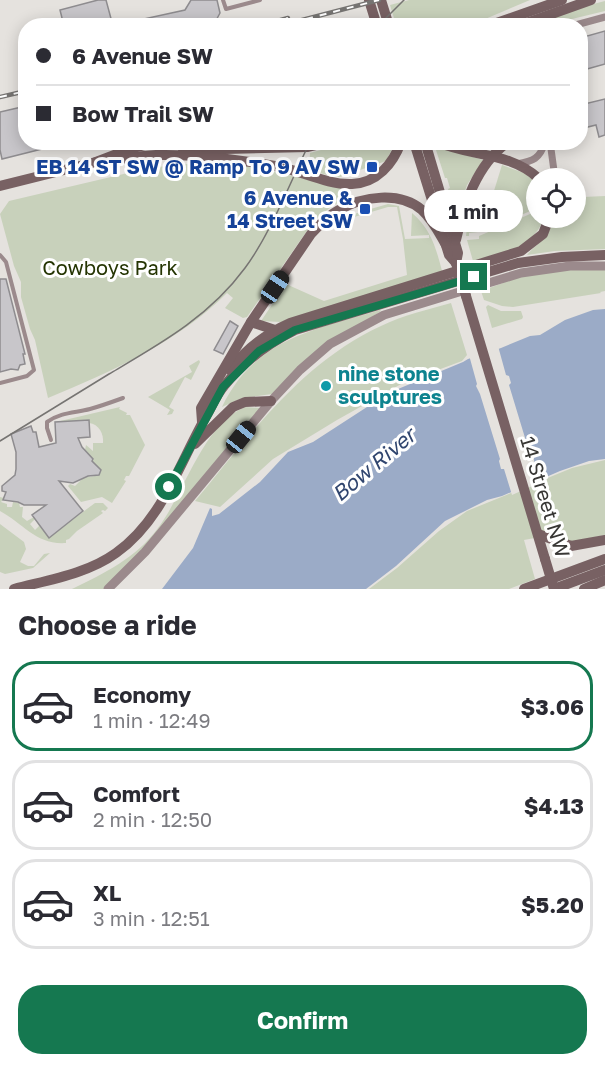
<!DOCTYPE html>
<meta charset="utf-8">
<style>
:root{--surface:#fff;--page:#f2f2f3;--text:#2b2b33;--muted:#7c7c81;--line:#e1e1e2;--accent:#157850}
body{margin:0;font-family:"Golos Text",sans-serif;background:var(--page);color:var(--text);height:100vh;display:flex;flex-direction:column;font-size:22px;white-space:nowrap}
*{box-sizing:border-box;margin:0}
p{font-size:20px;color:var(--muted)}
.icon{flex:none;width:33px;height:33px;fill:none;stroke:currentColor;stroke-width:2;stroke-linecap:round;stroke-linejoin:round}
.map{position:relative;height:589px;overflow:hidden}
.panel{display:flex;flex-direction:column;background:var(--surface);flex:1}
.panel>*{flex:none}
.banner{position:absolute;left:18px;top:18px;width:570px;height:132px;border-radius:24px;box-shadow:0 3px 15px #0003;display:grid;align-content:center;height:132px;padding:0 18px;background:var(--surface)}
.tools{position:absolute;left:526px;top:168px;display:grid;gap:12px}
.tools a{display:grid;place-items:center;width:60px;height:60px;border-radius:50%;background:var(--surface);box-shadow:0 3px 15px #0003;font-size:30px}
.end{position:absolute;width:27px;height:27px;margin:-14px;border:8px solid #157850;background:#fff;box-shadow:0 0 0 3px #fff}
.from{border-radius:50%}
.bubble{position:absolute;height:42px;border-radius:21px;background:var(--surface);box-shadow:0 3px 15px #0003;font-size:20px;font-weight:700;line-height:42px;text-align:center}
.car{position:absolute;width:18px;height:36px;margin:-18px -9px;border-radius:8px;box-shadow:0 0 4px 2px #0007;background:linear-gradient(#222 24%,#8ab4d8 0 40%,#222 0 76%,#8ab4d8 0 86%,#222 0)}
.banner b{display:flex;align-items:center;gap:21px;height:57px;font-size:22px}
.banner b+b{border-top:2px solid var(--line)}
.banner i{width:15px;height:15px;background:var(--text)}
ul{padding:0;list-style:none}
li{display:flex;align-items:center;gap:18px;height:90px;margin:0 12px 9px;padding:0 6px;border:3px solid var(--line);border-radius:24px}
li div{flex:1}
li b{display:block;font-size:22px}
li em{font-style:normal;font-weight:700}
li.current{border-color:var(--accent)}
li>.icon{width:54px;height:54px;stroke-width:1.5}
h2{padding:0 18px;font-size:27px;line-height:72px}
.cta{display:flex;gap:12px;margin-top:auto;padding:12px 18px}
.cta a{flex:1;height:69px;border-radius:24px;background:var(--accent);color:#fff;font-size:24px;font-weight:700;line-height:69px;text-align:center}
.map>svg:first-child{display:block}
.green{fill:#c8d1bb}
.water{fill:#9babc7}
.pier{fill:#e5e2de}
.building{fill:#c8c6ca;stroke:#8e8c8f;stroke-width:1.5}
.lines{fill:none;stroke-linecap:round;stroke-linejoin:round}
.service{stroke:#9b8a8c;stroke-width:4}
.minor{stroke:#9b8a8c;stroke-width:7}
.tertiary{stroke:#9b8a8c;stroke-width:9}
.secondary{stroke:#786163;stroke-width:10}
.tram{stroke:#767472;stroke-width:1.5}
.rail-casing{stroke:#767472;stroke-width:4.5}
.rail{stroke:#fff;stroke-width:2;stroke-dasharray:7;stroke-linecap:butt}
.secondary-bridge{stroke:#786163;stroke-width:10}
.route{stroke:#157850;stroke-width:8}
.transit-dot{fill:#1a4fb4;stroke:#fff;stroke-width:2}
.culture-dot{fill:#0f9aa8;stroke:#fff;stroke-width:2}
.labels{text-anchor:middle;stroke-width:6;stroke-linejoin:round;paint-order:stroke}
.transit-label{font-size:20px;font-weight:bold;fill:#164399;stroke:#fff;text-anchor:end}
.park-label{font-size:20px;fill:#253503;stroke:#fff}
.culture-label{font-size:20px;font-weight:bold;fill:#0d838f;stroke:#fff;text-anchor:start}
.street-label{font-size:20px;fill:#383735;stroke:#fff}
.water-label{font-size:21px;font-style:italic;fill:#30456e;stroke:#fff}
</style>
<div class="map">
<svg width="605" height="589" viewBox="0 0 605 589">
<rect width="100%" height="100%" fill="#e5e2de"/>
<g class="green">
<polygon points="409,0 530,0 471,25 396,25 390,5"/>
<polygon points="605,1 605,11 547,25 527,26 570,10"/>
<polygon points="346,143 395,143 386,161 340,177 334,177 309,170 310,153"/>
<polygon points="439,147 483,160 467,185 457,214 448,189 450,188 447,178 445,178 436,150"/>
<path d="M228,163L261,168L341,188L343,199L320,215L311,225L247,317L243,318L225,308L233,298L227,293C178,342 111,372 48,398L35,340L30,329L21,297V282L14,266L0,214L9,201L149,168L183,164Z"/>
<polygon points="502,165 524,173 536,182 537,208 498,225 496,223 493,194"/>
<path d="M576,187L581,192L580,194L583,197L605,196V249L555,251L527,255C539,241 548,240 554,218H576Z"/>
<polygon points="479,190 483,190 490,194 492,227 478,232 469,233 469,236 466,236 468,218"/>
<path d="M388,204L399,206L405,239L429,238V235L411,236L412,213C431,229 436,248 442,271L281,322L261,321L286,284L324,301L407,275L403,239L397,207H388L334,223L340,218L361,212L362,213L367,210Z"/>
<path d="M537,211V218H544C531,251 504,252 473,261L467,240L479,239V236Z"/>
<polygon points="605,268 605,291 600,292 601,293 513,307 502,306 484,300 481,291 503,283 504,281 539,272"/>
<path d="M451,303L467,355L462,361L403,383L337,420L273,459L220,507L195,501C250,435 301,363 381,326C403,315 427,310 451,303Z"/>
<polygon points="488,305 501,311 521,311 523,317 522,319 492,328 486,307"/>
<path d="M380,310L381,311L364,322L272,394L242,398L222,407C255,338 314,330 380,310Z"/>
<polygon points="199,360 200,362 191,380 185,377 169,407 174,410 172,414 167,415 170,410 148,397 192,372 189,366"/>
<path d="M120,407L119,409L127,413L126,415H130L145,445L129,476H126L124,480L126,481L112,503L102,497L81,502L68,486L70,484L75,486L86,475L90,477L99,475L101,470L90,464V456L85,450L86,445L93,451V443H103C104,434 99,424 89,423V420L56,422Z"/>
<path d="M245,407L260,408L159,532L104,589H72C105,573 136,558 158,528C184,494 203,424 245,407Z"/>
<polygon points="605,460 605,535 570,542 556,534 524,540 535,579 509,589 369,589 397,568 439,531 467,511 572,468"/>
<path d="M0,497L4,498L1,502L7,504V507H12L13,502L19,503L20,507H23L22,517L27,521L34,517L35,519L30,524L35,530L39,526L36,521L49,537L95,503H103L108,508L105,511L103,510L101,511L103,513L77,531L69,539L66,540V543C36,545 24,524 0,511Z"/>
<polygon points="0,524 24,542 26,549 20,562 28,566 34,566 44,554 50,553 33,568 5,574 0,572"/>
</g>
<polygon class="water" points="605,309 605,459 589,461 560,471 502,496 487,500 445,521 396,566 366,589 162,589 193,548 210,508 212,509 212,516 219,514 260,482 288,452 313,442 367,407 398,389 463,362 468,359 501,348 530,336 540,335 565,320 593,310"/>
<polygon class="pier" points="498,346 506,375 509,376 511,383 509,385 529,451 532,451 539,483 512,495 504,469 501,469 499,461 500,459 480,394 476,386 477,384 469,355"/>
<g class="building">
<polygon points="98,0 106,0 113,26 64,26 60,10"/>
<polygon points="191,0 217,0 220,13 213,26 140,26 139,20 185,10"/>
<polygon points="605,31 605,64 580,71 580,38"/>
<polygon points="605,99 605,135 599,137 596,125 580,129 580,105"/>
<polygon points="26,106 26,142 57,142 58,145 2,159 0,150 0,112"/>
<polygon points="0,279 6,279 25,354 23,354 25,364 20,365 18,370 11,369 0,372"/>
<polygon points="230,321 238,326 223,354 214,350"/>
<polygon points="89,420 90,437 78,438 82,447 93,459 92,461 101,470 99,475 88,476 73,483 59,481 83,511 49,538 32,515 46,505 24,505 18,502 3,500 6,492 2,491 2,486 15,475 16,469 16,452 11,434 31,426 33,432 36,432 39,447 56,443 55,422"/>
</g>
<g class="lines">
<g class="service">
<polyline points="223,0 226,9 260,0"/>
<polyline points="0,255 6,262 34,370 27,376 0,383"/>
<path d="M51,440L47,428V422C61,412 75,413 90,409C101,406 112,402 123,398"/>
</g>
<g class="minor">
<polyline points="572,26 605,17"/>
<polyline points="548,142 551,149 555,178"/>
<path d="M517,164C533,161 540,159 545,142"/>
</g>
<polyline class="tertiary" points="108,589 145,552 271,401 300,370 330,344 384,315 521,273 570,266 605,266"/>
<g class="secondary">
<polyline points="369,0 377,26"/>
<polyline points="381,0 389,26"/>
<polyline points="488,26 562,0"/>
<polyline points="518,26 591,0"/>
<polyline points="414,142 449,255 456,263"/>
<polyline points="425,142 458,253 456,263"/>
<path d="M438,142C471,157 510,152 538,178"/>
<polyline points="155,143 191,142"/>
<polyline points="183,150 308,147 329,142"/>
<path d="M96,162C116,160 136,156 156,155C196,154 236,159 275,166C300,170 326,185 352,184C377,183 393,164 401,142"/>
<polyline points="0,186 96,162 130,149 156,142"/>
<path d="M456,240C464,205 476,165 508,142"/>
<polyline points="466,296 545,559"/>
<polyline points="251,322 275,330"/>
<path d="M230,370C246,349 265,334 290,323L521,251L543,234L549,218"/>
<path d="M202,422L201,408L251,322L311,234C319,225 328,216 339,210C363,196 400,191 422,210C433,220 439,233 446,245"/>
<polyline points="195,444 233,407 245,402 271,401"/>
<polyline points="538,534 571,546 605,540"/>
<path d="M14,589C48,580 87,574 116,553C163,520 180,461 208,413C213,404 217,394 224,386C244,361 267,344 295,330L518,263L562,257L605,255"/>
<polyline points="524,589 605,559"/>
<polyline points="554,589 605,570"/>
<polyline points="584,589 605,580"/>
</g>
<g class="tram">
<polyline points="378,26 404,0"/>
<path d="M0,441C36,419 73,396 109,374C160,344 209,317 245,268C271,233 290,182 310,142"/>
</g>
<g class="rail-casing">
<g id="rail">
<polyline points="259,26 288,18"/>
<polyline points="279,26 379,0"/>
<polyline points="0,97 26,91"/>
</g>
</g>
<use href="#rail" class="rail"/>
<g class="secondary-bridge">
<polyline points="456,263 466,296"/>
<polyline points="545,559 554,589"/>
</g>
</g>
<g class="lines">
<polyline class="route" points="169,487 223,387 259,351 295,330 474,277"/>
</g>
<g class="transit-dot">
<rect x="366" y="161" width="12" height="12" rx="3"/>
<rect x="359" y="203" width="12" height="12" rx="3"/>
</g>
<circle class="culture-dot" cx="326" cy="386" r="6"/>
<g class="labels">
<g class="transit-label">
<text x="360" y="174">EB 14 ST SW @ Ramp To 9 AV SW</text>
<text x="353" y="205">6 Avenue &amp;<tspan x="353" dy="23">14 Street SW</tspan></text>
</g>
<g class="park-label">
<text x="110" y="275">Cowboys Park</text>
</g>
<g class="culture-label">
<text x="338" y="381">nine stone<tspan x="338" dy="23">sculptures</tspan></text>
</g>
<g class="street-label">
<text transform="translate(545 497) rotate(73)" y="7">14 Street NW</text>
</g>
<g class="water-label">
<text transform="translate(374 465) rotate(-40)" y="7">Bow River</text>
</g>
</g>
</svg>
<div class="tools">
<a><svg class="icon" aria-label="locate" viewBox="0 0 24 24"><circle cx="12" cy="12" r="6"/><path d="M12 2v4M12 18v4M2 12h4M18 12h4"/></svg></a>
</div>
<i class="end from" style="left:169px;top:487px"></i>
<i class="end" style="left:474px;top:277px"></i>
<div class="bubble" style="left:424px;top:190px;width:99px">1 min</div>
<i class="car" style="left:275px;top:287px;rotate:34deg"></i>
<i class="car" style="left:241px;top:437px;rotate:39deg"></i>
<div class="banner">
<b><i class="from"></i>6 Avenue SW</b>
<b><i></i>Bow Trail SW</b>
</div>
</div>
<section class="panel">
<h2>Choose a ride</h2>
<ul>
<li class="current"><svg class="icon" aria-label="car" viewBox="0 0 24 24"><path d="M5 17H2v-5l4-1 3-4h7l3 4 3 1v5h-3M9 17h6M6 11h13"/><circle cx="7" cy="17" r="2"/><circle cx="17" cy="17" r="2"/></svg><div><b>Economy</b><p>1 min · 12:49</p></div><em>$3.06</em></li>
<li><svg class="icon" aria-label="car" viewBox="0 0 24 24"><path d="M5 17H2v-5l4-1 3-4h7l3 4 3 1v5h-3M9 17h6M6 11h13"/><circle cx="7" cy="17" r="2"/><circle cx="17" cy="17" r="2"/></svg><div><b>Comfort</b><p>2 min · 12:50</p></div><em>$4.13</em></li>
<li><svg class="icon" aria-label="car" viewBox="0 0 24 24"><path d="M5 17H2v-5l4-1 3-4h7l3 4 3 1v5h-3M9 17h6M6 11h13"/><circle cx="7" cy="17" r="2"/><circle cx="17" cy="17" r="2"/></svg><div><b>XL</b><p>3 min · 12:51</p></div><em>$5.20</em></li>
</ul>
<div class="cta"><a>Confirm</a></div>
</section>
